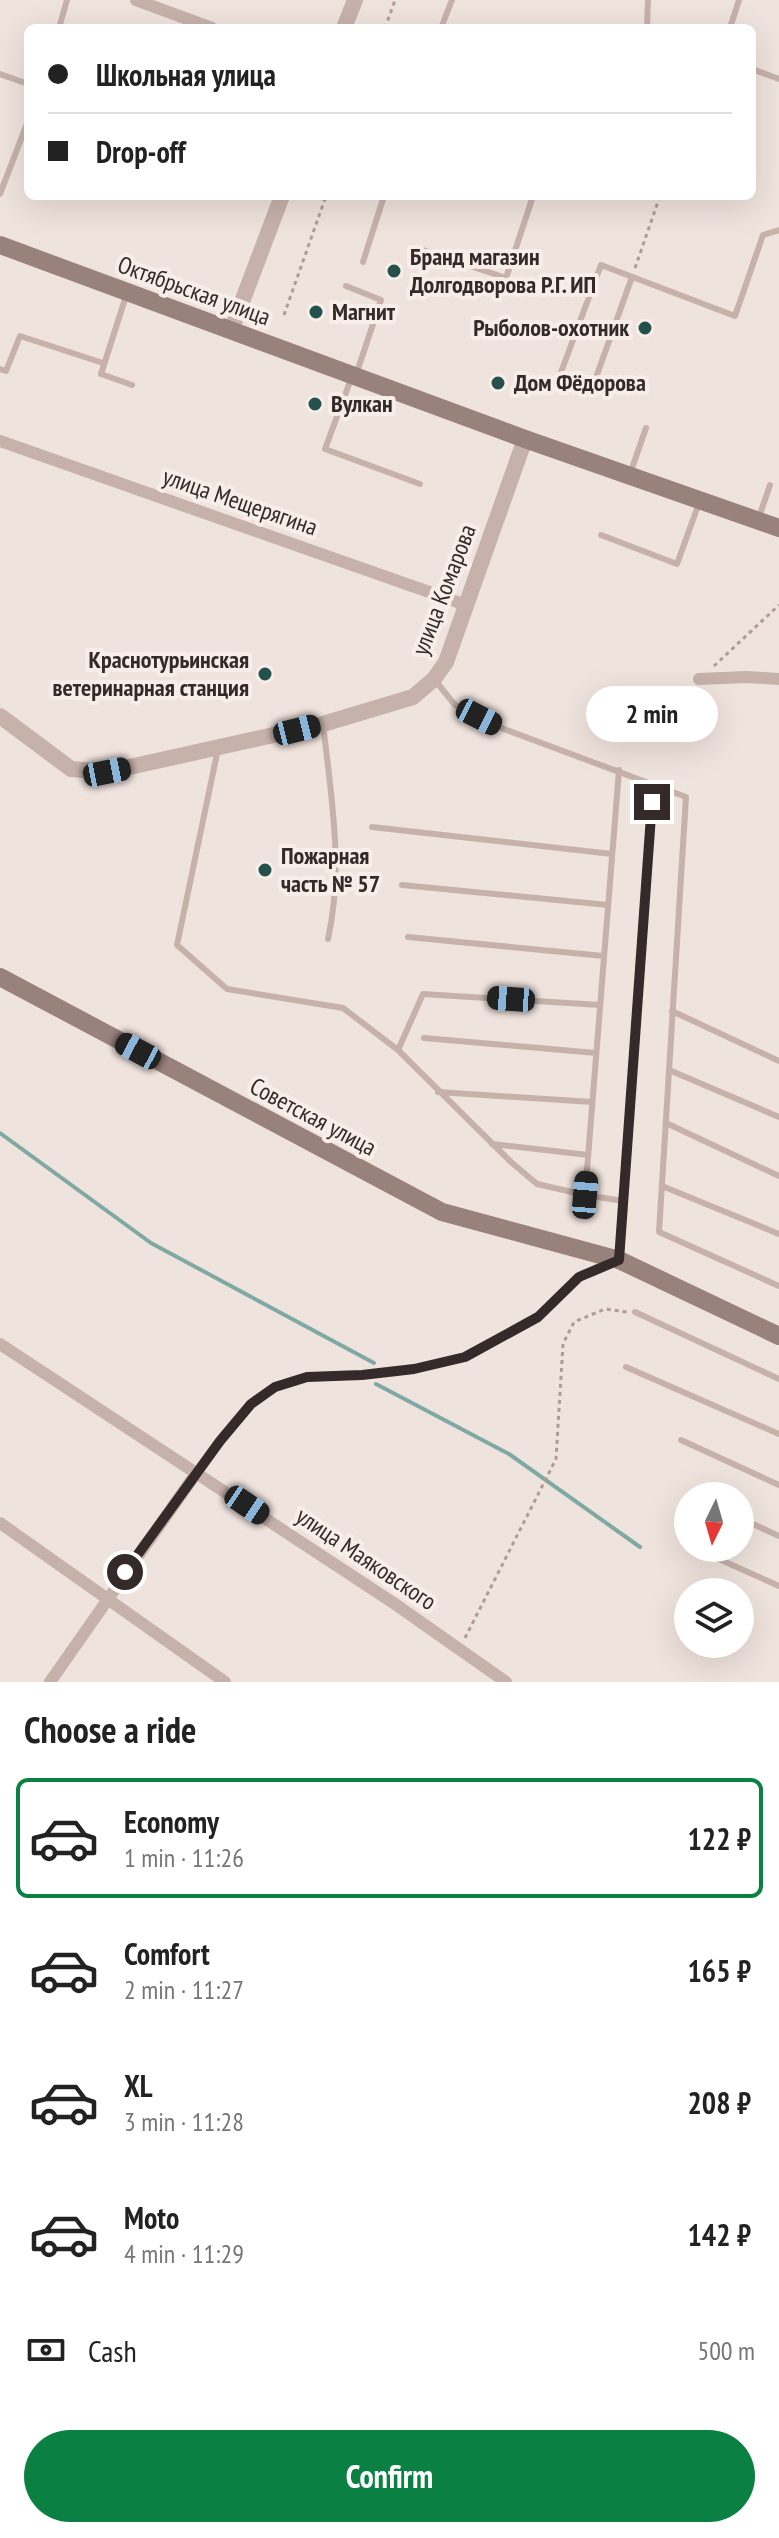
<!DOCTYPE html>
<meta charset="utf-8">
<style>
:root{--surface:#fff;--page:#f2f2f2;--text:#222;--muted:#767676;--line:#e0e0e0;--accent:#0b8043}
body{margin:0;font-family:"PT Sans Narrow",sans-serif;background:var(--page);color:var(--text);height:100vh;display:flex;flex-direction:column;font-size:30px;white-space:nowrap}
*{box-sizing:border-box;margin:0}
p{font-size:26px;color:var(--muted)}
.icon{flex:none;width:44px;height:44px;fill:none;stroke:currentColor;stroke-width:2;stroke-linecap:round;stroke-linejoin:round}
.map{position:relative;height:1682px;overflow:hidden}
.drawer{display:flex;flex-direction:column;background:var(--surface);flex:1}
.drawer>*{flex:none}
.guide{position:absolute;left:24px;top:24px;width:732px;height:176px;border-radius:12px;box-shadow:0 8px 32px #0002;display:grid;align-content:center;height:176px;padding:0 24px;background:var(--surface)}
.needle{width:52px;rotate:185deg}
.fabs{position:absolute;left:674px;top:1482px;display:grid;gap:16px}
.fabs a{display:grid;place-items:center;width:80px;height:80px;border-radius:50%;background:var(--surface);box-shadow:0 8px 32px #0002;font-size:40px}
.end{position:absolute;width:36px;height:36px;margin:-18px;border:10px solid #342a29;background:#fff;box-shadow:0 0 0 4px #fff}
.from{border-radius:50%}
.bubble{position:absolute;height:56px;border-radius:28px;background:var(--surface);box-shadow:0 8px 32px #0002;font-size:26px;font-weight:600;line-height:56px;text-align:center}
.car{position:absolute;width:24px;height:48px;margin:-24px -12px;border-radius:10px;box-shadow:0 0 6px 2px #0007;background:linear-gradient(#222 24%,#8ab4d8 0 40%,#222 0 76%,#8ab4d8 0 86%,#222 0)}
.guide b{display:flex;align-items:center;gap:28px;height:76px;font-size:30px}
.guide b+b{border-top:2px solid var(--line)}
.guide i{width:20px;height:20px;background:var(--text)}
ul{padding:0;list-style:none}
li{display:flex;align-items:center;gap:24px;height:120px;margin:0 16px 12px;padding:0 8px;border:4px solid transparent;border-radius:12px}
li div{flex:1}
li b{display:block;font-size:30px}
li em{font-style:normal;font-weight:600}
li.active{border-color:var(--accent)}
li>.icon{width:72px;height:72px;stroke-width:1.5}
h2{padding:0 24px;font-size:36px;line-height:96px}
.pay{display:flex;align-items:center;gap:20px;height:88px;padding:0 24px;font-size:30px}
.pay p{margin-inline-start:auto}
.primary-button{display:flex;gap:16px;margin-top:auto;padding:16px 24px}
.primary-button a{flex:1;height:92px;border-radius:48px;background:var(--accent);color:#fff;font-size:32px;font-weight:600;line-height:92px;text-align:center}
.map>svg:first-child{display:block}
.lines{fill:none;stroke-linecap:round;stroke-linejoin:round}
.stream{stroke:#80a9a3;stroke-width:4}
.path{stroke:#b19c95;stroke-width:3;stroke-dasharray:4 4;stroke-linecap:butt}
.service{stroke:#c6b2aa;stroke-width:6}
.minor{stroke:#c6b2aa;stroke-width:12}
.tertiary{stroke:#c6b2aa;stroke-width:16}
.secondary{stroke:#99817c;stroke-width:18}
.route{stroke:#342a29;stroke-width:10}
.poi-dot{fill:#24514b;stroke:#f7eee9;stroke-width:3}
.labels{text-anchor:middle;stroke-width:8;stroke-linejoin:round;paint-order:stroke}
.poi-label{font-size:24px;font-weight:bold;fill:#342a29;stroke:#f7eee9;text-anchor:start}
.street-label{font-size:24px;fill:#342a29;stroke:#f7eee9}
</style>
<div class="map">
<svg width="779" height="1682" viewBox="0 0 779 1682">
<rect width="100%" height="100%" fill="#efe3dd"/>
<g class="lines">
<g class="stream">
<polyline points="0,1133 151,1243 374,1363"/>
<polyline points="376,1384 509,1454 640,1547"/>
</g>
<g class="path">
<polyline points="385,28 395,0"/>
<polyline points="635,268 660,196"/>
<polyline points="284,315 326,196"/>
<polyline points="714,666 779,605"/>
<polyline points="465,1638 556,1459 563,1344 574,1322 605,1309 627,1312"/>
</g>
<g class="service">
<polyline points="59,28 67,0"/>
<polyline points="441,28 452,0"/>
<polyline points="647,28 648,0"/>
<polyline points="730,28 739,0"/>
<polyline points="752,69 779,79"/>
<polyline points="0,74 28,84"/>
<polyline points="0,194 28,121"/>
<polyline points="417,248 506,278 533,196"/>
<polyline points="363,262 384,196"/>
<polyline points="346,286 381,300 356,375"/>
<polyline points="126,296 101,374 132,385"/>
<polyline points="0,369 6,371 20,336 103,363"/>
<polyline points="351,379 325,449 420,484"/>
<polyline points="557,383 601,265 735,316 763,235 779,230"/>
<polyline points="594,383 632,277"/>
<polyline points="630,474 646,428"/>
<polyline points="758,520 770,485"/>
<polyline points="601,535 677,564 699,503"/>
<polyline points="434,679 455,705 504,729 686,797 659,1232 779,1286"/>
<path d="M323,724C331,795 344,868 328,939"/>
<polyline points="218,749 177,945 227,989 343,1008 398,1050 511,1162 537,1184 585,1195"/>
<polyline points="619,770 585,1195 623,1201"/>
<polyline points="372,827 612,854"/>
<polyline points="402,885 608,905"/>
<polyline points="408,937 604,956"/>
<polyline points="672,1011 779,1061"/>
<polyline points="424,1038 596,1053"/>
<polyline points="398,1050 423,994 600,1005"/>
<polyline points="669,1070 779,1117"/>
<polyline points="438,1092 592,1102"/>
<polyline points="666,1123 779,1176"/>
<polyline points="492,1144 588,1155"/>
<polyline points="662,1186 779,1234"/>
<polyline points="619,1258 652,802"/>
<polyline points="635,1312 779,1379"/>
<polyline points="626,1367 779,1434"/>
<polyline points="681,1440 779,1485"/>
<polyline points="197,1472 251,1404 275,1387 307,1377 362,1375 414,1369 465,1357 538,1317 579,1277 611,1264"/>
<polyline points="740,1518 779,1536"/>
<polyline points="712,1556 779,1586"/>
</g>
<g class="minor">
<polyline points="136,0 212,28"/>
<polyline points="0,441 466,605"/>
<polyline points="699,679 746,677 779,679"/>
<polyline points="0,1344 395,1604 506,1682"/>
<polyline points="0,1523 225,1682"/>
<polyline points="50,1682 197,1472"/>
</g>
<g class="tertiary">
<polyline points="344,28 355,0"/>
<polyline points="231,331 282,196"/>
<polyline points="0,716 71,769 107,772 323,724 413,697 434,679 446,662 525,439"/>
</g>
<g class="secondary">
<polyline points="0,245 525,439 779,528"/>
<polyline points="0,977 442,1212 619,1260 779,1336"/>
</g>
</g>
<g class="lines">
<polyline class="route" points="125,1572 220,1441 251,1404 275,1387 307,1377 362,1375 414,1369 465,1357 538,1317 579,1277 619,1260 652,802"/>
</g>
<g class="poi-dot">
<circle cx="394" cy="271" r="8"/>
<circle cx="316" cy="312" r="8"/>
<circle cx="645" cy="328" r="8"/>
<circle cx="498" cy="383" r="8"/>
<circle cx="315" cy="404" r="8"/>
<circle cx="265" cy="674" r="8"/>
<circle cx="265" cy="870" r="8"/>
</g>
<g class="labels">
<g class="poi-label">
<text x="410" y="265">Бранд магазин<tspan x="410" dy="28">Долгодворова Р.Г. ИП</tspan></text>
<text x="332" y="320">Магнит</text>
<text x="629" y="336" text-anchor="end">Рыболов-охотник</text>
<text x="514" y="391">Дом Фёдорова</text>
<text x="331" y="412">Вулкан</text>
<text x="249" y="668" text-anchor="end">Краснотурьинская<tspan x="249" dy="28">ветеринарная станция</tspan></text>
<text x="281" y="864">Пожарная<tspan x="281" dy="28">часть № 57</tspan></text>
</g>
<g class="street-label">
<text transform="translate(194 291) rotate(20)" y="8">Октябрьская улица</text>
<text transform="translate(240 502) rotate(19)" y="8">улица Мещерягина</text>
<text transform="translate(444 590) rotate(-69)" y="8">улица Комарова</text>
<text transform="translate(313 1117) rotate(28)" y="8">Советская улица</text>
<text transform="translate(366 1559) rotate(34)" y="8">улица Маяковского</text>
</g>
</g>
</svg>
<div class="fabs">
<a><svg class="needle" viewBox="-14 -14 28 28"><path d="M0-13l5 13h-10z" fill="#e53935"/><path d="M0 13l5-13h-10z" fill="#767676"/></svg></a>
<a><svg class="icon" aria-label="layers" viewBox="0 0 24 24"><path d="M12 4l9 5-9 5-9-5zM3 14l9 5 9-5"/></svg></a>
</div>
<i class="end from" style="left:125px;top:1572px"></i>
<i class="end" style="left:652px;top:802px"></i>
<div class="bubble" style="left:586px;top:686px;width:132px">2 min</div>
<i class="car" style="left:479px;top:717px;rotate:117deg"></i>
<i class="car" style="left:297px;top:730px;rotate:76deg"></i>
<i class="car" style="left:107px;top:772px;rotate:79deg"></i>
<i class="car" style="left:511px;top:999px;rotate:274deg"></i>
<i class="car" style="left:138px;top:1051px;rotate:298deg"></i>
<i class="car" style="left:585px;top:1195px;rotate:5deg"></i>
<i class="car" style="left:247px;top:1505px;rotate:124deg"></i>
<div class="guide">
<b><i class="from"></i>Школьная улица</b>
<b><i></i>Drop-off</b>
</div>
</div>
<section class="drawer">
<h2>Choose a ride</h2>
<ul>
<li class="active"><svg class="icon" aria-label="car" viewBox="0 0 24 24"><path d="M5 17H2v-5l4-1 3-4h7l3 4 3 1v5h-3M9 17h6M6 11h13"/><circle cx="7" cy="17" r="2"/><circle cx="17" cy="17" r="2"/></svg><div><b>Economy</b><p>1 min · 11:26</p></div><em>122 ₽</em></li>
<li><svg class="icon" aria-label="car" viewBox="0 0 24 24"><path d="M5 17H2v-5l4-1 3-4h7l3 4 3 1v5h-3M9 17h6M6 11h13"/><circle cx="7" cy="17" r="2"/><circle cx="17" cy="17" r="2"/></svg><div><b>Comfort</b><p>2 min · 11:27</p></div><em>165 ₽</em></li>
<li><svg class="icon" aria-label="car" viewBox="0 0 24 24"><path d="M5 17H2v-5l4-1 3-4h7l3 4 3 1v5h-3M9 17h6M6 11h13"/><circle cx="7" cy="17" r="2"/><circle cx="17" cy="17" r="2"/></svg><div><b>XL</b><p>3 min · 11:28</p></div><em>208 ₽</em></li>
<li><svg class="icon" aria-label="car" viewBox="0 0 24 24"><path d="M5 17H2v-5l4-1 3-4h7l3 4 3 1v5h-3M9 17h6M6 11h13"/><circle cx="7" cy="17" r="2"/><circle cx="17" cy="17" r="2"/></svg><div><b>Moto</b><p>4 min · 11:29</p></div><em>142 ₽</em></li>
</ul>
<div class="pay"><svg class="icon" aria-label="cash" viewBox="0 0 24 24"><path d="M3 7h18v10H3z"/><circle cx="12" cy="12" r="2"/></svg>Cash<p>500 m</p></div>
<div class="primary-button"><a>Confirm</a></div>
</section>
